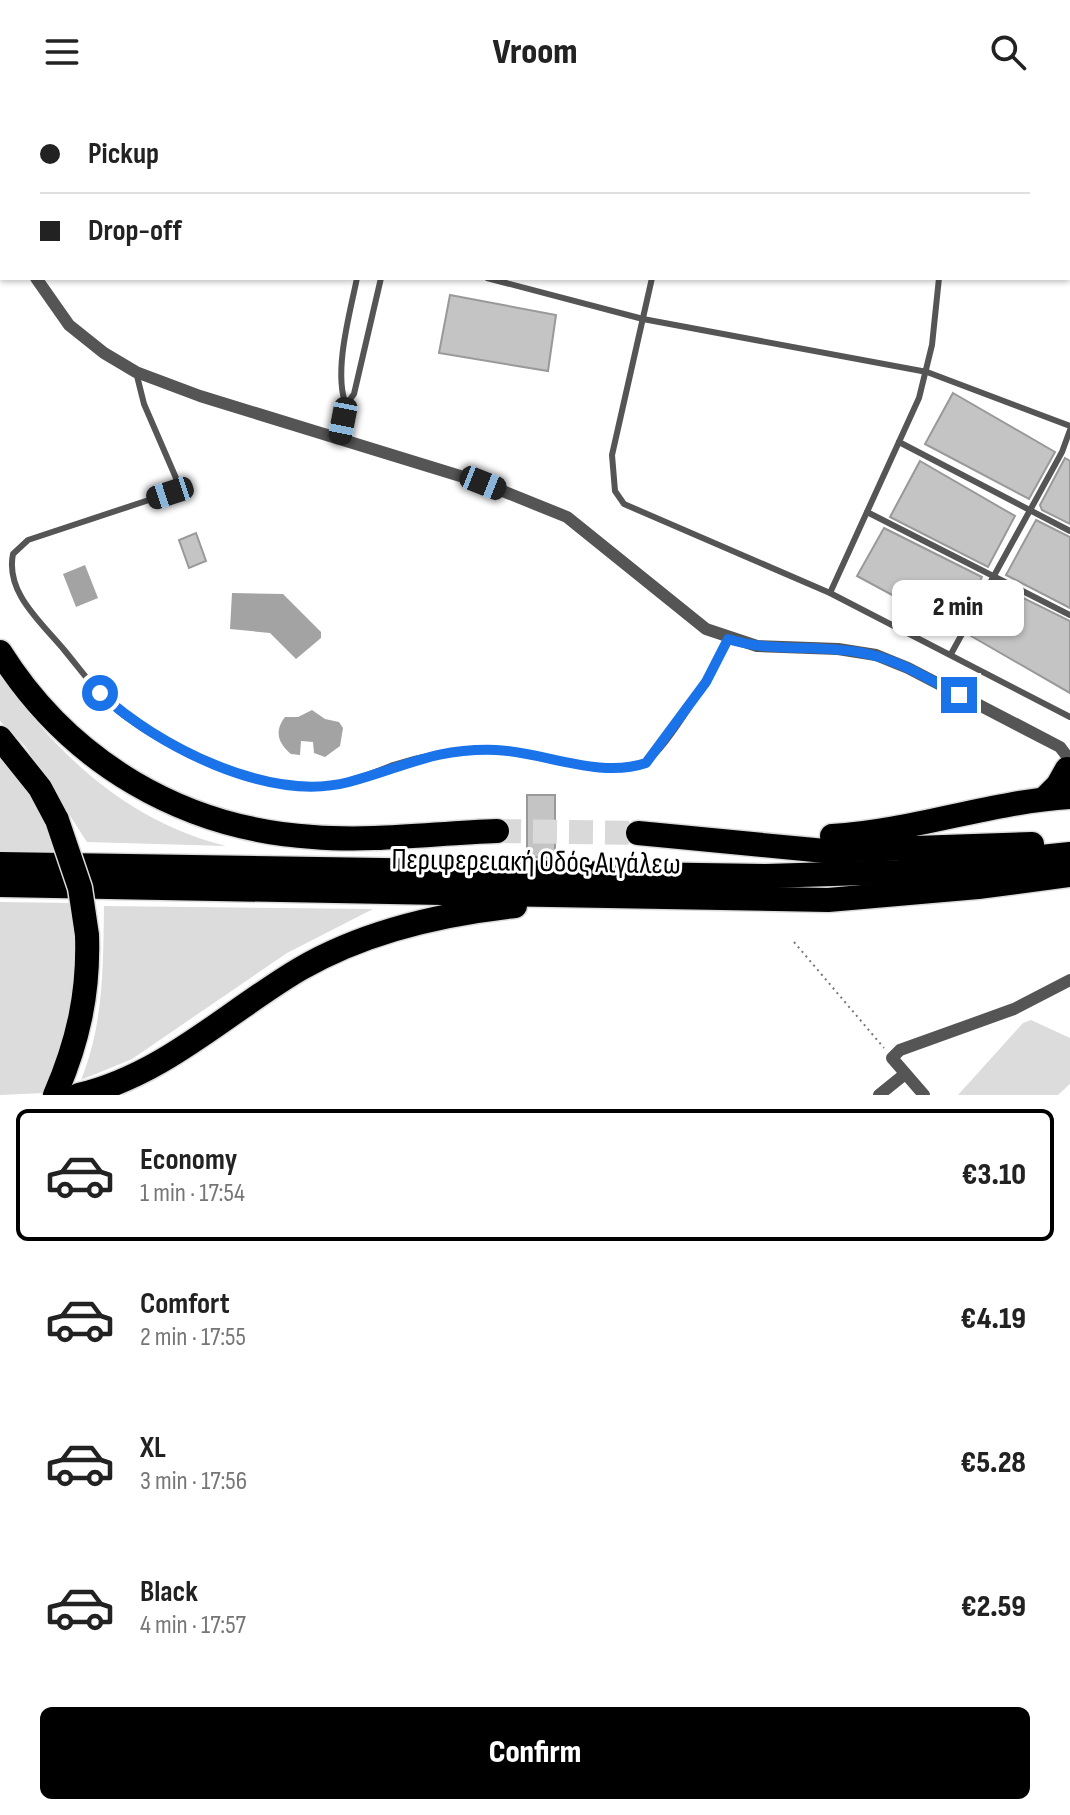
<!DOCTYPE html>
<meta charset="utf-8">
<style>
:root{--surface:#fff;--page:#f6f6f6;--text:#222;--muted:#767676;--line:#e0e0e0;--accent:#000}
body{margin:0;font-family:"Sofia Sans Condensed",sans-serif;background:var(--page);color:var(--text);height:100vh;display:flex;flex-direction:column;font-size:30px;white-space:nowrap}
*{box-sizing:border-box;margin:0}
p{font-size:26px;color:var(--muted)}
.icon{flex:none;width:44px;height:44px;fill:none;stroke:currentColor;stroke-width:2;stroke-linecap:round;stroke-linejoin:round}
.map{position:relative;height:991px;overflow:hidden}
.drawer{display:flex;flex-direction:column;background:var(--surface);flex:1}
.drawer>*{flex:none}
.top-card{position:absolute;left:0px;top:0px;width:1070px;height:176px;box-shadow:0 2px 6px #0004;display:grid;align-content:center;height:176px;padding:0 40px;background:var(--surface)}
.end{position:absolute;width:36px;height:36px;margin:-18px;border:10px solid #1a73e8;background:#fff;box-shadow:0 0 0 4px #fff}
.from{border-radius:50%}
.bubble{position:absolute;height:56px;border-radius:12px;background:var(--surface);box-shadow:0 2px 6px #0004;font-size:26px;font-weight:800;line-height:56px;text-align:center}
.car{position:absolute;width:24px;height:48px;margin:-24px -12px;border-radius:10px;box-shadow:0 0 6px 2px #0007;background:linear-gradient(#222 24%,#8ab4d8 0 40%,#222 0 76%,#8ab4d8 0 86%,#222 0)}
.top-card b{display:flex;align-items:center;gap:28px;height:76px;font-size:30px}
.top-card b+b{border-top:2px solid var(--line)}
.top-card i{width:20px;height:20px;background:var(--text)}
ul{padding:14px 0 0;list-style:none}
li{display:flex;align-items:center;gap:24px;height:132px;margin:0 16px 12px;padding:0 24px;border:4px solid transparent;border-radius:12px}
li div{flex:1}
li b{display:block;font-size:30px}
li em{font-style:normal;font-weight:800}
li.current{border-color:var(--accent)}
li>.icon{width:72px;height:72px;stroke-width:1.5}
.primary-button{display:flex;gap:16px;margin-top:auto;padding:16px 40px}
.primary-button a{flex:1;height:92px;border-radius:12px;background:var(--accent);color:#fff;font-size:32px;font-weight:800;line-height:92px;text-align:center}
header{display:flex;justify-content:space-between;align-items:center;height:104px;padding:0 40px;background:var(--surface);font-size:36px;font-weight:800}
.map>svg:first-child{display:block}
.green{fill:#dcdcdc}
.water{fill:#a3a3a3}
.building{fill:#c4c4c4;stroke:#999;stroke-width:2}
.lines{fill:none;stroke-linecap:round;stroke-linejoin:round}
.highway-tunnel{stroke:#d9d9d9;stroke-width:24;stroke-dasharray:24 12;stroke-linecap:butt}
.highway-casing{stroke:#dbdbdb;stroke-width:27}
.path{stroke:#777;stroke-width:2;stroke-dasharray:2 4;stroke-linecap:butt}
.lane{stroke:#555;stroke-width:6}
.street{stroke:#555;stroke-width:12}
.highway{stroke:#000;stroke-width:24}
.highway-bridge-casing{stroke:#dbdbdb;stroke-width:27;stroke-linecap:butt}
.highway-bridge{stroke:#000;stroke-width:24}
.route{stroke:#1a73e8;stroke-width:10}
.labels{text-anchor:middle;stroke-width:6;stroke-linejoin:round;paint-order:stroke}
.street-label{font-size:30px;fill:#000;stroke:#fff}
</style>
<header><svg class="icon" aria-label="menu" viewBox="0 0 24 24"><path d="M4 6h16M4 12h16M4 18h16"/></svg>Vroom<svg class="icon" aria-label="search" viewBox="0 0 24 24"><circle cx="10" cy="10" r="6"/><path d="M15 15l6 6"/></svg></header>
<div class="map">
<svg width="1070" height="991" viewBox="0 0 1070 991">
<rect width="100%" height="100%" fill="#fff"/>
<g class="green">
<path d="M0,571C58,652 127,717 226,742L87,738L25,642L0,617Z"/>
<polygon points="0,648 30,687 60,748 0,747"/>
<path d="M0,798L73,799C80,866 71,927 44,989L0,991Z"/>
<path d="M104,802L373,805L287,849L132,955L81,976C104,919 103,863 104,802Z"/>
<polygon points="1031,916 1070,934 1070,980 1058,991 958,991 1023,919"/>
</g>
<g class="water">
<polygon points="85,461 98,494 76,503 63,470"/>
<polygon points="232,489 283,490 321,528 321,534 296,555 270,529 230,525"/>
<path d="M312,606L325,615L339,618L343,624L340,642L325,653L314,649L313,638L301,637L300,651L291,650C278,639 274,627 285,613H298Z"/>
</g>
<g class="building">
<polygon points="450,191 556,211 548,267 439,249"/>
<polygon points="953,289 1055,348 1029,395 925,340"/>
<polygon points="1065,354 1070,357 1070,420 1042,406 1040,401"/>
<polygon points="920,357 1015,412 988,463 890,413"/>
<polygon points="1036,416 1070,433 1070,504 1006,471"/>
<polygon points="884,424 982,473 955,525 857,472"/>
<polygon points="196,429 206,457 189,464 179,436"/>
<polygon points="1001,483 1070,517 1070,589 971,532"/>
<polygon points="527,691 555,691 555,754 527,753"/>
</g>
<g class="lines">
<polyline class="highway-tunnel" points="497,727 638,729"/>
<g class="highway-casing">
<g id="highway">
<path d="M0,548C69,658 183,725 313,733C374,738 436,729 497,727"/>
<polyline points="0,634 40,684 57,716"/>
<polyline points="1044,695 1058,681 1067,665"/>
<polyline points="638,729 825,747 1032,740"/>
<path d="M832,732C913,727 990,698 1070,693"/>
<polyline points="0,760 766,772 899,768 1070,750"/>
<polyline points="0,781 828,796 978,783 1070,771"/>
<path d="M55,991C78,938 89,889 87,831"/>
<path d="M79,991C164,971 227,908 300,865C365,827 441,810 515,802"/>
</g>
</g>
<polyline class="path" points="794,838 884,944"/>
<g class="lane">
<polyline points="10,0 10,2"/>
<polyline points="583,0 592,2"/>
<polyline points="863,0 865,2"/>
<polyline points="128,2 128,0"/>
<polyline points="405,2 405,0"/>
<polyline points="688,2 689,0"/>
<polyline points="960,2 961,0"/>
<polyline points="487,174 643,215 927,268 1070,322"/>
<polyline points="652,174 612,351 615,387 624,400 830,489 1070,613"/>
<path d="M136,268L144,300L176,374V383L170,389L28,436L13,450C5,489 42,519 65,547C84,570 102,596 126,613C177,651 272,692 336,681C356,677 374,668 393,661C427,650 459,645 494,646C535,647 608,676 644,659C665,649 718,559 728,535"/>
<path d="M346,301C333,268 350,209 357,174"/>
<polyline points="340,333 346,301 354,290 381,174"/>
<polyline points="899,338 1070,427"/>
<polyline points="867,408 1070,511"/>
<polyline points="830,489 919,294 932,241 939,174"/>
<polyline points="951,550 1062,348 1070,326"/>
</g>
<g class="street">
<polyline points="0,102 2,108"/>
<polyline points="36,174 69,221 104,249 136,268 200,292 483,379 567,413 706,525 757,542 838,545 876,551 908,564 1060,643 1070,656"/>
<polyline points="879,991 905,970"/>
<polyline points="924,991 892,954 900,946 1014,905 1070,876"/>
</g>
<use href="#highway" class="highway"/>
<g class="highway-bridge-casing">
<polyline id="highway-bridge" points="57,716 80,784 87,831"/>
</g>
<use href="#highway-bridge" class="highway-bridge"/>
</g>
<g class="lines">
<path class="route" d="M100,589C157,642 269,699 349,678C405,663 434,644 496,646C544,648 599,675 646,659L706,578L728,535C772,549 818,540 863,549C897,555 928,575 959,591"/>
</g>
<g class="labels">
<g class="street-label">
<text transform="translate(536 757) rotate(1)" y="10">Περιφερειακή Οδός Αιγάλεω</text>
</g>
</g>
</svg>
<i class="end from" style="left:100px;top:589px"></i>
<i class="end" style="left:959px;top:591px"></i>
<div class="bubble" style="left:892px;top:476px;width:132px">2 min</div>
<i class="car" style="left:343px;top:317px;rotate:191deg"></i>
<i class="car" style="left:483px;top:379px;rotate:112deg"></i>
<i class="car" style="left:170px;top:389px;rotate:252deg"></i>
<div class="top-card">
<b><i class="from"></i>Pickup</b>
<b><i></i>Drop-off</b>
</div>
</div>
<section class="drawer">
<ul>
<li class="current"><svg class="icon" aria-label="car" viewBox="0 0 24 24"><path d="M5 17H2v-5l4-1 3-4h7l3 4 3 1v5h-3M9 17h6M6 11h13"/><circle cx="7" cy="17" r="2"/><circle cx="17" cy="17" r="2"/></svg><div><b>Economy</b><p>1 min · 17:54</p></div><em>€3.10</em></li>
<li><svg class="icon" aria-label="car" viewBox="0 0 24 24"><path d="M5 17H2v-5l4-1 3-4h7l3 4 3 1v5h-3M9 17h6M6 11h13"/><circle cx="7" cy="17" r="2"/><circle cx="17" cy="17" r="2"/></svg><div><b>Comfort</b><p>2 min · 17:55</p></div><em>€4.19</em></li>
<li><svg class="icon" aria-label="car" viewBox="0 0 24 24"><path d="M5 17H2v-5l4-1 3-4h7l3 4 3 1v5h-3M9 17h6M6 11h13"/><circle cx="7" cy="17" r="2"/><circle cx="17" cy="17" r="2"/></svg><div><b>XL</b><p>3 min · 17:56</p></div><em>€5.28</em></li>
<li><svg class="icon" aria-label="car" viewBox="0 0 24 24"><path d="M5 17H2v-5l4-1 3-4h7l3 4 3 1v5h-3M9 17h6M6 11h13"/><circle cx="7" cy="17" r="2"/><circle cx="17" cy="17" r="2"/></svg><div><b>Black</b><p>4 min · 17:57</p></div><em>€2.59</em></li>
</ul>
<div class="primary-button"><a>Confirm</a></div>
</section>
